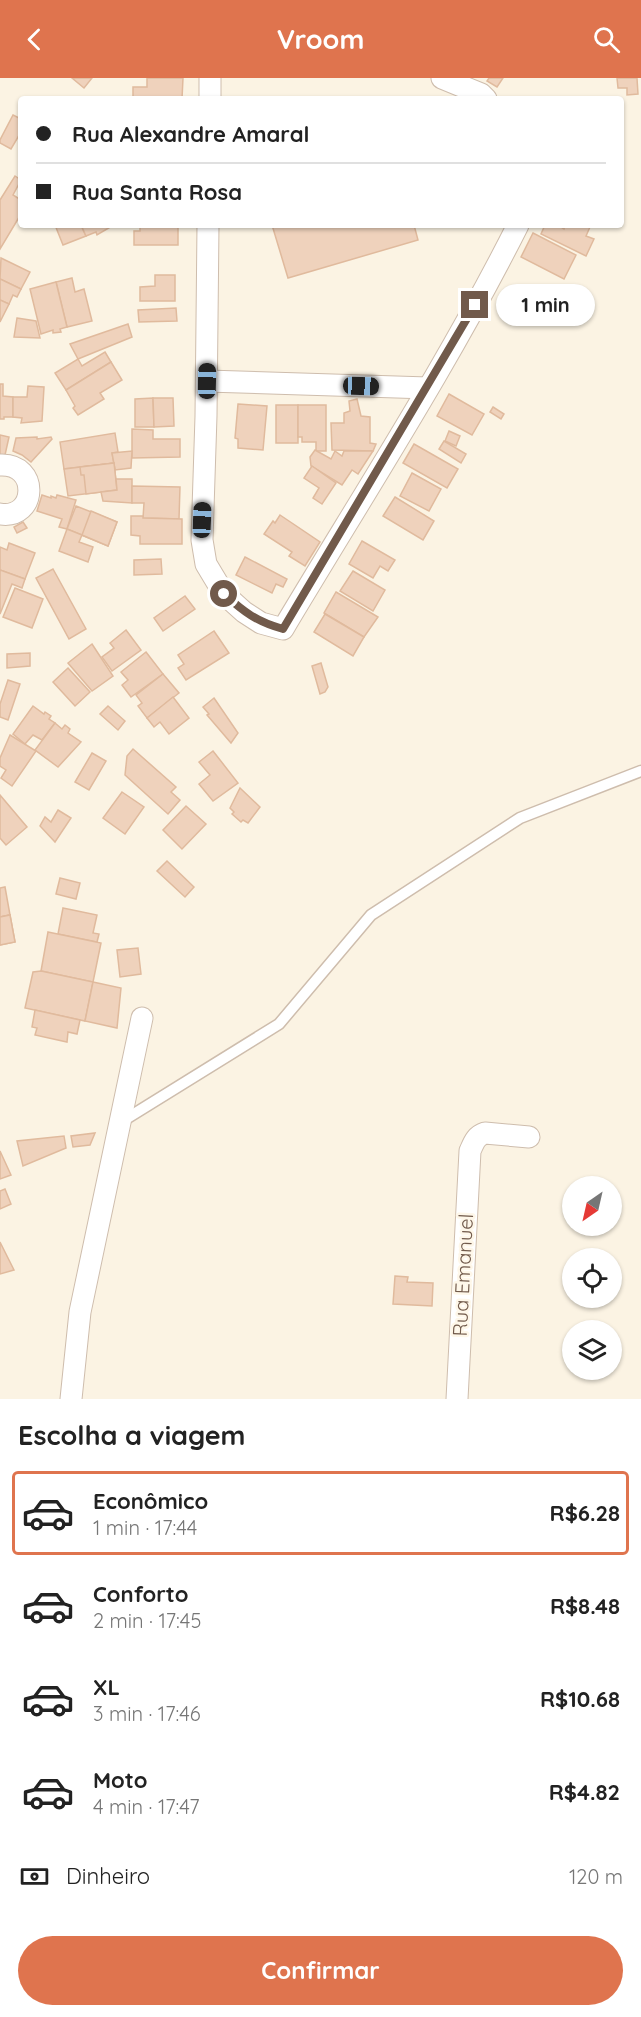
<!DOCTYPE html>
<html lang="pt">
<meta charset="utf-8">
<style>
:root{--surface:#fff;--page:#f6f6f6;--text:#222;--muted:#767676;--line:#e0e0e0;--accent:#df744e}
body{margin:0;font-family:Quicksand,sans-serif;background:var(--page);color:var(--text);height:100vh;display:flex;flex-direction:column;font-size:22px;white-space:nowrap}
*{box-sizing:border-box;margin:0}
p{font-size:20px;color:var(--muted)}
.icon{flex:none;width:33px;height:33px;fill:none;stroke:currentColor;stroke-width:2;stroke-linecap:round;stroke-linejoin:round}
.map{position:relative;height:1321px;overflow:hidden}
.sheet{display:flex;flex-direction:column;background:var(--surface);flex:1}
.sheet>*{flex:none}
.top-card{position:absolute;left:18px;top:18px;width:606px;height:132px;border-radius:6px;box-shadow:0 2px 4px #0004;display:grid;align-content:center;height:132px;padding:0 18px;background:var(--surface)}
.needle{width:39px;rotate:214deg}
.tools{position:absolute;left:562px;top:1098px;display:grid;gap:12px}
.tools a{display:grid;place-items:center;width:60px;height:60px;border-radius:50%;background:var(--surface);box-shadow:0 2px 4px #0004;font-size:30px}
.end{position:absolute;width:27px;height:27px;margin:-14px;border:8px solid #715a4b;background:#fff;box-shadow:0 0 0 3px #fff}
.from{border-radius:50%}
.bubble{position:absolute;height:42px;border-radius:21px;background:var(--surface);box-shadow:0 2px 4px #0004;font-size:20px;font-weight:700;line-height:42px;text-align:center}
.car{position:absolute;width:18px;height:36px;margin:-18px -9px;border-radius:8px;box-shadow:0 0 4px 2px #0007;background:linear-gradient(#222 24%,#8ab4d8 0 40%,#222 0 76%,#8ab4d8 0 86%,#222 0)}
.top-card b{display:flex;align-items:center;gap:21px;height:57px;font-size:22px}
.top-card b+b{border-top:2px solid var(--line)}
.top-card i{width:15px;height:15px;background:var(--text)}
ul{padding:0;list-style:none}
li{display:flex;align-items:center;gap:18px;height:84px;margin:0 12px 9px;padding:0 6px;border:3px solid transparent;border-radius:6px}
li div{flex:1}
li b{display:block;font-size:22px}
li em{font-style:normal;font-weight:700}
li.on{border-color:var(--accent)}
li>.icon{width:54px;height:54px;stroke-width:1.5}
h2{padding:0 18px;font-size:27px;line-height:72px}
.pay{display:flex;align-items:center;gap:15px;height:66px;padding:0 18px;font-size:22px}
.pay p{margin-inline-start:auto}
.cta{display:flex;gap:12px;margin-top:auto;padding:12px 18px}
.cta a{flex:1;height:69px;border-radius:36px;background:var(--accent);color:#fff;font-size:24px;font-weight:700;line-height:69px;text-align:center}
header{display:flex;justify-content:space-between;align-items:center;height:78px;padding:0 18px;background:var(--accent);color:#fff;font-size:27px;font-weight:700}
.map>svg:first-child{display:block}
.building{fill:#efd2bc;stroke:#e0ba9d;stroke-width:1.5}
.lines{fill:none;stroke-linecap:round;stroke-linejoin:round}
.service-casing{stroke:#cebdad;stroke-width:13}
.minor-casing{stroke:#cebdad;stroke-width:23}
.service{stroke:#fff;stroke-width:10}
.minor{stroke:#fff;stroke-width:21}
.route{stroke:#715a4b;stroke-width:8}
.labels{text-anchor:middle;stroke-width:5;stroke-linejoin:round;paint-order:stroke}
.street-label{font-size:20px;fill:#715a4b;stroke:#fef7e9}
</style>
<header><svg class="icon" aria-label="back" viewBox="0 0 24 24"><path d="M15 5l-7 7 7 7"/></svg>Vroom<svg class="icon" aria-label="search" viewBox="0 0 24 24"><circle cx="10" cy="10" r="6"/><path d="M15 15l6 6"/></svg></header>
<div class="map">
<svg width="641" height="1321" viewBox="0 0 641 1321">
<rect width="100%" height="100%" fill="#fbf3e3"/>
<g class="building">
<polygon points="72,0 92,0 84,10"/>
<polygon points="147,0 183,0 182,21 133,21 133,9 147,9"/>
<polygon points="489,0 503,0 497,9 487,3"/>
<polygon points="617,0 637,0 638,16 627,17 627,10 618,10"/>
<polygon points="13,37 21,41 21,54 11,71 0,65 0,62"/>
<polygon points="15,98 21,102 13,117 21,122 21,136 0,171 0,122"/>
<polygon points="55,147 81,147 86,158 63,167"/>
<polygon points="81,147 111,147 112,148 97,157 96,154 86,158"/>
<polygon points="140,147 178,147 178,167 134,167 134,153 140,153"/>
<polygon points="272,147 414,147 418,162 288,200"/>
<polygon points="545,147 558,147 564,151 565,147 590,149 586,158 594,161 586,178 541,156"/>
<polygon points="533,155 576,177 564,201 521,179"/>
<polygon points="1,180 30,194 21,211 0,201"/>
<polygon points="155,197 175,197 175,223 140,223 140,209 155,208"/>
<polygon points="72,200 75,214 84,211 92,243 67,249 56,204"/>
<polygon points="0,201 21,211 17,219 13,217 9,226 0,222"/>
<polygon points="56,204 67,249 60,251 61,254 53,255 53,252 41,256 30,211"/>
<polygon points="0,222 9,226 0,244"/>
<polygon points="176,230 177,243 139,244 138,232"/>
<polygon points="17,240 36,243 40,260 14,259"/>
<polygon points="128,246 132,259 78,281 70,266"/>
<polygon points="105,274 111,284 66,312 55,295 78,281 82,288"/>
<polygon points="111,284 122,302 100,315 104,321 78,337 73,330 75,328 66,312"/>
<polygon points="0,306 3,306 3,318 13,319 13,339 4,339 4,341 0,341"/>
<polygon points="28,308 44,309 42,343 21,345 22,340 13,339 13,319 27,319"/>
<polygon points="449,316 484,336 472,357 437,338"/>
<polygon points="153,320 154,349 135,349 135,321"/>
<polygon points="153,320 173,320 174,348 154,349"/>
<polygon points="357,321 361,338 370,339 370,365 376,366 373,373 332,372 331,345 344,345 344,335 350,333 349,323"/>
<polygon points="238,326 267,328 263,372 238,370 238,361 235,360"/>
<rect x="276" y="327" width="22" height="38"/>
<polygon points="298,327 326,327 326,373 316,373 316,364 302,364 302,359 298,359"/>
<polygon points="493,329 504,336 501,341 490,334"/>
<polygon points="132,351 153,352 153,361 180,361 180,379 132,380"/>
<polygon points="449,353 460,358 456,368 445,363"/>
<polygon points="115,355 118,374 112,375 114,385 64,391 60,364"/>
<polygon points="0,357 9,359 5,377 0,377"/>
<polygon points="37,359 37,361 51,359 52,361 31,384 22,377 13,373 16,360"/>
<polygon points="444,363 466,376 461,385 439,371"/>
<polygon points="414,366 458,391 447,410 403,385"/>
<polygon points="315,372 331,381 335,373 342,378 344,373 373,373 358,396 352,392 342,407 311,388 310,379"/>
<polygon points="132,373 131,390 115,392 112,375"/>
<polygon points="114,385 117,412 68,418 64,391"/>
<polygon points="114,385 117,412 86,416 84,397 81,397 80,389"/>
<polygon points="312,388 336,405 322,426 313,420 319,410 304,400"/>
<polygon points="412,395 441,411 429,433 400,418"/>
<polygon points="116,401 132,401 132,425 103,423 101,414 117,412"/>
<polygon points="132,408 180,409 179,441 143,440 144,425 132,425"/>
<polygon points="42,417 51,420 51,418 56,420 57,417 76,422 67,451 59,449 62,441 37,433"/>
<polygon points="395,419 434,443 423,462 383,438"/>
<polygon points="76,428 117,444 108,468 67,451"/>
<polygon points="91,433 117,444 108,468 82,457"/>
<polygon points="280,437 320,464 305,488 289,478 292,474 264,456 273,443 275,445"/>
<polygon points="131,438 143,438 143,440 182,441 182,466 140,466 140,458 131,457"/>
<polygon points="23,444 27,450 17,455 14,449"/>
<polygon points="67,451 82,457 79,464 93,469 88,484 59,473"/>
<polygon points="362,463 395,482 388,493 380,488 373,500 349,486"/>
<polygon points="9,465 35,475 25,501 0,492 0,469 7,472"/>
<polygon points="245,479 287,501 283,509 276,506 272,515 236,497"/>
<polygon points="161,481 162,496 134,497 134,482"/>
<polygon points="53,491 86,551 69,561 36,500"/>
<polygon points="0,492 25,501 22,510 12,506 0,536"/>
<polygon points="353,493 385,512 373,533 340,513"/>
<polygon points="15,510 43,521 32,550 3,539"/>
<polygon points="336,514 378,539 364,559 324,535"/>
<polygon points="185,518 195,531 163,553 154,540"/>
<polygon points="325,536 364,559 353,578 314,554"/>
<polygon points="126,552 141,572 112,593 102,579 114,570 110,565"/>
<polygon points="214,553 229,575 186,602 178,590 184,586 178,577"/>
<polygon points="92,566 113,598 92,613 68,585"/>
<polygon points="146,574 163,596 131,619 122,607 128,602 121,594"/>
<polygon points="30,575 30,588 7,590 7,576"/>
<polygon points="321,585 328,609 325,614 320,616 312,588"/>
<polygon points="68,590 90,614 75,628 53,604"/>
<polygon points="163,596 179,615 147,640 138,628 142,625 136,617"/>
<polygon points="8,602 20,606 8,642 0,639 0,626"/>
<polygon points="173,619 189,640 169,656 160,644 154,649 147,640"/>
<polygon points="214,620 238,655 231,665 207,637 209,636 203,629"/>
<polygon points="33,628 44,636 45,634 51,638 49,641 55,645 42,662 33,657 25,666 13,656"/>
<polygon points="108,628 125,643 118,652 100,636"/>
<polygon points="55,645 62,651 65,647 70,651 68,655 81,664 58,689 35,672"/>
<polygon points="10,657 36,673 12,708 1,700 6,692 0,688 0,680"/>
<polygon points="133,671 176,709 171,714 180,722 168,736 125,697 127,678"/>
<polygon points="213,673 238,705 213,723 199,706 210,697 199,684"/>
<polygon points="92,675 106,683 89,712 75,704"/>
<polygon points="240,710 260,729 248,745 243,742 241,744 232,736 234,734 230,730"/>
<polygon points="122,714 144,729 125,756 103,740"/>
<polygon points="0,717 27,749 6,767 0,760"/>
<polygon points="186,728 206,746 182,771 163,752"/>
<polygon points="58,732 71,740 55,764 40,748 45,739 51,744"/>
<polygon points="167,783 194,809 185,819 157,793"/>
<polygon points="60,800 80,805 76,821 56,816"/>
<polygon points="5,809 10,837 0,839 0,810"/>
<polygon points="63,830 97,837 93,855 99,856 97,864 58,856"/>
<polygon points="10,837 15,864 0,867 0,839"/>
<polygon points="10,837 15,864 0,867 0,839"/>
<polygon points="48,854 101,865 93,904 41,893"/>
<polygon points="138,870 141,896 120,899 117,872"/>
<polygon points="41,893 93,904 85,943 25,930 33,894"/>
<polygon points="93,904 121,910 117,950 85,943"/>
<polygon points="35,932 80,942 77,956 68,954 67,964 35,957 37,950 32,949"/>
<polygon points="95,1055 90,1067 73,1069 71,1058"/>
<polygon points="64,1058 66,1070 23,1088 17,1063"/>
<polygon points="0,1073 11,1097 0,1101"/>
<polygon points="5,1111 11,1126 0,1131 0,1113"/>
<polygon points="0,1164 14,1192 0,1196"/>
<polygon points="395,1198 408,1199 407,1204 433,1205 432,1228 393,1226"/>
</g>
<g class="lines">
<g class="service-casing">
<polyline id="service" points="121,1044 279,946 371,837 520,740 641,693"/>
</g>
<g class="minor-casing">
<g id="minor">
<polyline points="442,0 481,16 486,21"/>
<polyline points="210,21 210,0"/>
<path d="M208,147L206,338L202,462L206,486L224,516L244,534L261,545L283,551C363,417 448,286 518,147"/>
<polyline points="207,303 428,310"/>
<path d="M0,387C40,385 37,442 0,436"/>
<polyline points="71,1321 80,1234 142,940"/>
<path d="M457,1321L470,1073C474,1064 476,1058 485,1055L529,1059"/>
</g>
</g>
<use href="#service" class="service"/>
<use href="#minor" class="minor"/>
</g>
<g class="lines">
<path class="route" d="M224,516C244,534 257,544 283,551L475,227"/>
</g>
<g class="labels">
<g class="street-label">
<text transform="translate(463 1197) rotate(-87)" y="7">Rua Emanuel</text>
</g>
</g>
</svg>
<div class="tools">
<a><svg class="needle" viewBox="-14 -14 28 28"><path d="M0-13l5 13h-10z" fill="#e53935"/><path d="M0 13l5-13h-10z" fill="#767676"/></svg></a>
<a><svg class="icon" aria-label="locate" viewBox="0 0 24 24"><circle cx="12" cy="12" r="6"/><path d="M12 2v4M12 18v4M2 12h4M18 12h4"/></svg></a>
<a><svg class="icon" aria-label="layers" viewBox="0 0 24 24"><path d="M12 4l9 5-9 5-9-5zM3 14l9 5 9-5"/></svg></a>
</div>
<i class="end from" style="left:224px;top:516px"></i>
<i class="end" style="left:475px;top:227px"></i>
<div class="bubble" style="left:496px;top:206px;width:99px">1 min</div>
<i class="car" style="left:207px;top:303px;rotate:1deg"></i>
<i class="car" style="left:361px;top:308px;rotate:92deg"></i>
<i class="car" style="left:202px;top:442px;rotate:2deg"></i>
<div class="top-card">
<b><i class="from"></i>Rua Alexandre Amaral</b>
<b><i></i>Rua Santa Rosa</b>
</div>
</div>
<section class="sheet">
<h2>Escolha a viagem</h2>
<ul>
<li class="on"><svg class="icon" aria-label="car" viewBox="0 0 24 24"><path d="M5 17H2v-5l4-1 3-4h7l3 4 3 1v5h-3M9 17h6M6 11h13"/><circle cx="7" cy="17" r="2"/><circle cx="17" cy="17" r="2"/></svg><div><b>Econômico</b><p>1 min · 17:44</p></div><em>R$6.28</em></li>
<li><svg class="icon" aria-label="car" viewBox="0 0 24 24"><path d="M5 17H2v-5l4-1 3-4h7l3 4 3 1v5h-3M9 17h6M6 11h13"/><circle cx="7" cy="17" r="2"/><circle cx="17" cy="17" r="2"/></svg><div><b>Conforto</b><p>2 min · 17:45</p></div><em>R$8.48</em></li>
<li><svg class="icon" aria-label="car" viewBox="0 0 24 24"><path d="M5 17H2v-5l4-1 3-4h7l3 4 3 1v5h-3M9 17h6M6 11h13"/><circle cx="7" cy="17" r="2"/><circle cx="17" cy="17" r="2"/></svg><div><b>XL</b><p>3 min · 17:46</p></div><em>R$10.68</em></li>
<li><svg class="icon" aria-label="car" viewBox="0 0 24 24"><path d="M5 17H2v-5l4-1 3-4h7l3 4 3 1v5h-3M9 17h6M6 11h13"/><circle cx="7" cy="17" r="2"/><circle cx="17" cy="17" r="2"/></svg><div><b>Moto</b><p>4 min · 17:47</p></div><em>R$4.82</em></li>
</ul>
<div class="pay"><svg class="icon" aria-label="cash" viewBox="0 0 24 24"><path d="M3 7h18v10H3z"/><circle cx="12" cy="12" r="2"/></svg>Dinheiro<p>120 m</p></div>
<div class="cta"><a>Confirmar</a></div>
</section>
